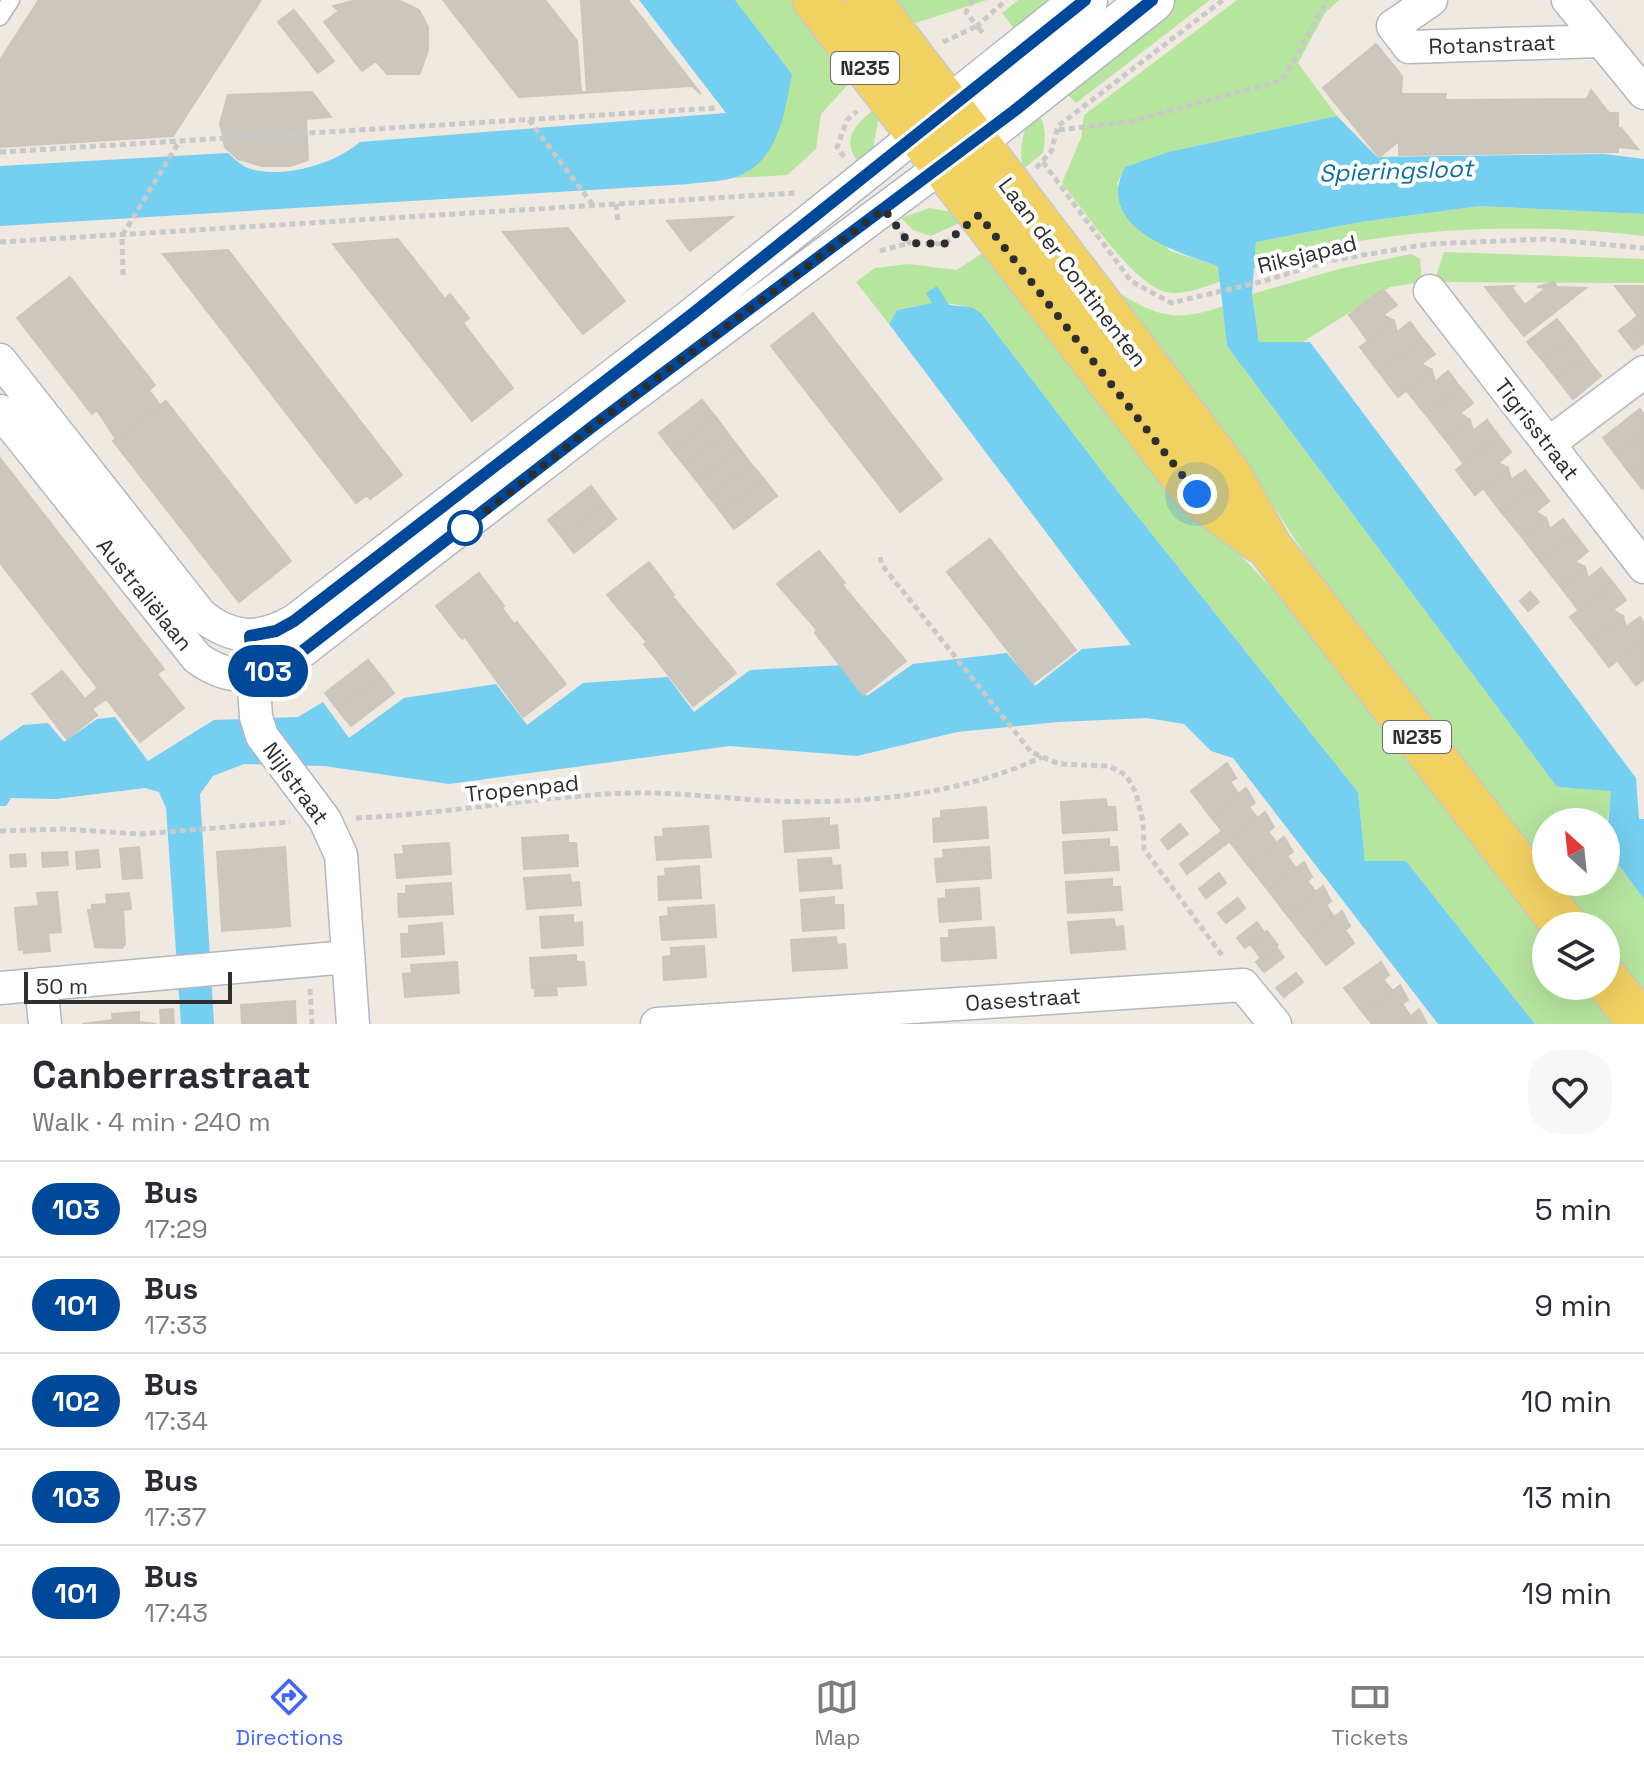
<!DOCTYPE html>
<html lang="en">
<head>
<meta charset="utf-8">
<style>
  body { margin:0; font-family:"Space Grotesk",sans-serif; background:#f7f7f7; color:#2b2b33; height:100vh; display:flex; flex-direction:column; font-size:30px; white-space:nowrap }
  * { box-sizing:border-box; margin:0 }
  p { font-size:26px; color:#7c7c81 }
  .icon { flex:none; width:44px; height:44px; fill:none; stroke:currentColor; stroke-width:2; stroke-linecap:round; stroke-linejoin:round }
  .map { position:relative; height:1024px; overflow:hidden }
  .side { display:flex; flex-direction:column; background:#fff; flex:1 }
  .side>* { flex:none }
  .badge { padding:0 16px; border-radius:26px; font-size:28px; line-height:52px }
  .needle { width:52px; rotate:333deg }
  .controls { position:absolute; left:1532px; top:808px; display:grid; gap:16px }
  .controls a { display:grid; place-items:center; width:88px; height:88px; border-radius:50%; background:#fff; box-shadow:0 8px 32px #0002; font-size:40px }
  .scale { position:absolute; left:24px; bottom:20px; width:208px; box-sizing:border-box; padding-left:8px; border:4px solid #2e2e2e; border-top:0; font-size:22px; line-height:28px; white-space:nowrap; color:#2e2e2e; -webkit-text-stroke:6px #fff; paint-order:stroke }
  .you { position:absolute; width:40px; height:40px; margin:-20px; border:6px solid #fff; border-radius:50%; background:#1a73e8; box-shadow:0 0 0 12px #1a73e833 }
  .map>.badge { position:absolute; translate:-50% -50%; box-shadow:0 0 0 4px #fff }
  .round { display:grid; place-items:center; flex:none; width:84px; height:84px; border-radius:32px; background:#f7f7f7 }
  .head { display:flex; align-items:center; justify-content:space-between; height:136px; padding:0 32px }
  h1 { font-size:38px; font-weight:700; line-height:60px }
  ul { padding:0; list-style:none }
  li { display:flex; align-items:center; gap:24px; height:96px; padding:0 32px; border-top:2px solid #e1e1e2 }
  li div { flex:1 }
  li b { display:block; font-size:30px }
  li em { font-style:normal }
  li .badge { min-width:88px; font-weight:700; text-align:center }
  .tabs { display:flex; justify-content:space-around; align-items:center; height:112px; border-top:2px solid #e1e1e2; background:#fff; font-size:22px; color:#7c7c81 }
  .tabs a { display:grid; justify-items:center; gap:4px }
  .tabs .on { color:#4264fb }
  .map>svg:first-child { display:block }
  .green { fill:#b6e59e }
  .water { fill:#75cff0 }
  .building { fill:#cbc7bf; stroke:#cbc5ba; stroke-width:2 }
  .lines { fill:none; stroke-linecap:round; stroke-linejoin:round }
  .service-casing { stroke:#b4b7c1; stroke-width:19 }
  .minor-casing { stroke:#b4b7c1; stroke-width:35 }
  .secondary-casing { stroke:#b4b7c1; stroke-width:47 }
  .primary-casing { stroke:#c9c9c9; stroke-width:47 }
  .path { stroke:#c9c9c9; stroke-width:5; stroke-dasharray:6 4; stroke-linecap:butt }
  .service { stroke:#fff; stroke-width:16 }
  .minor { stroke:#fff; stroke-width:32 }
  .secondary { stroke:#fff; stroke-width:44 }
  .primary { stroke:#f2d163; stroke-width:44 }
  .line-casing { stroke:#fff; stroke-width:18 }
  .line { stroke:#004899; stroke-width:12 }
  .walk { stroke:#2e2e2e; stroke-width:8; stroke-dasharray:0 14.4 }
  .stop-dot { fill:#fff; stroke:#004899; stroke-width:4 }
  .labels { text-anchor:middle; stroke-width:8; stroke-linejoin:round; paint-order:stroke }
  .shield { fill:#fff; stroke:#6d6d6d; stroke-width:2 }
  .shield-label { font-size:20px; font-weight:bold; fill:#2e2e2e }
  .street-label { font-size:22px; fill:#2e2e2e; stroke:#fff }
  .water-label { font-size:24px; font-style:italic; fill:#0d6fa3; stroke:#fff }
</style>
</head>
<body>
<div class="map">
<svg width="1644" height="1024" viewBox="0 0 1644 1024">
  <rect width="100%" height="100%" fill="#efe9e1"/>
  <path class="green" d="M735 0H797L856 76 821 114 816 149 787 175 735 178 759 161 792 74Z
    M878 0H987L900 28Z
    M1018 0H1051L1014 29 1002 13Z
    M1174 0H1210L1076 103 1063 90Z
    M1237 0H1339L1325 13 1298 63 1337 116 1168 152 1125 167 1117 184 1170 251 1218 266 1221 281C1204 287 1184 296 1166 292 1133 284 1084 210 1062 183L1081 138 1084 115Z
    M877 107 880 111 872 153 862 167C839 140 853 126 877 107Z
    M1035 108C1046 123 1046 135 1043 153L1023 169C1018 144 1024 130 1035 108Z
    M1480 206 1644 214V236C1543 224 1437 226 1337 245 1309 250 1281 260 1254 268L1256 242 1361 222Z
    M930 208 961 214 966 220 931 236 913 230 901 218Z
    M991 247 1184 496 1312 630 1546 927V986H1593L1622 1024H1535L1406 861H1365L1358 792 1111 483 981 313C955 298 924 304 897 310L889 324 856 282 875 268 909 264 957 270Z
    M1444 252 1644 259V283L1434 282Z
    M1411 254 1420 259 1422 282 1390 287 1301 343 1259 342 1252 294 1339 269Z
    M1095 278C1145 308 1164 328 1223 306L1227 346 1557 787 1612 790 1606 829V822H1546V876L1332 597 1269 499Z
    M1606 848 1644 899V1003L1606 954V926H1585L1551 882H1606Z"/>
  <path class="water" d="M639 0H735L792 74C784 114 779 164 733 178 719 182 703 182 689 184L0 226V166L228 153C234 158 240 165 248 168 281 180 335 164 360 142L726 113Z
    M1337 116 1377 157 1604 154 1644 159V214L1480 206 1361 222 1256 242 1252 294 1259 342H1310L1636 778 1639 819H1644V899L1606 848 1611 791 1557 787 1227 346 1218 266C1175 252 1094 227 1125 167L1168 152Z
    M937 286 949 305 971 307 981 313 1111 483 1358 792 1365 861H1406L1535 1024H1438L1233 758 1211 751 1184 724 1147 718 1058 722 957 732 857 756 730 746 449 784 324 766 244 764 213 776 200 794 214 1024H181L166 808 159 792 145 788 56 799 11 798 6 806H0V741L23 725 48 723 64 742 97 719 115 717 148 761 214 720 298 717 323 702 349 738 404 698 496 684 527 725 583 683 668 677 694 712 750 670 844 665 867 696 913 664 1007 653 1035 686 1082 649 1131 645 889 324 897 310 932 303 926 293Z"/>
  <path class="building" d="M39 0H261L173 136 0 147V60Z
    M398 0 419 10 428 27V50L421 70 419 74H387L376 61 362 71 324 22 339 11 333 6 338 5 356 0Z
    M443 0H545L577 41 581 92H587L581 0H628L701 94 692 86 519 97Z
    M294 10 334 61 318 73 278 22Z
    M1376 44 1402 76 1401 94H1446L1445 100 1587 99 1591 90 1609 113H1618V129L1621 128 1638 149 1618 147V152L1399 155V141L1379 157 1323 88Z
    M312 92 331 117 306 119 308 160 290 166H262L238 159 225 147 220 123 228 95Z
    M733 217 690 251 667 221Z
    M568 228 625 301 583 334 503 232Z
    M398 239 445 299 450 294 469 318 463 323 513 388 472 421 333 244Z
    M228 250 402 475 370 499 367 495 356 503 163 254Z
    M70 277 155 385 149 390 160 405 116 439 97 410 92 414 17 318Z
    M1554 282 1557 287 1586 288 1524 336 1485 287 1514 286 1512 288 1525 305 1546 288 1537 287Z
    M1615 286H1644V322L1638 316Z
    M1383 289 1397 305 1383 315 1394 321 1368 341 1349 315Z
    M813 313 942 479 900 512 771 346Z
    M1639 315 1644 322V343L1629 323Z
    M1557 319 1572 338 1543 361 1527 342Z
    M1394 321 1397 332 1410 322 1422 338 1379 372 1360 347Z
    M1629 323 1644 343 1634 350 1619 331Z
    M1422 338 1435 354 1421 364 1432 370 1398 397 1379 372Z
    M1572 338 1586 357 1557 379 1543 361Z
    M1586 357 1601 376 1573 399 1557 379Z
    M1432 370 1435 382 1448 371 1460 387 1426 415 1406 390Z
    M1460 387 1473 403 1460 413 1470 420 1445 439 1426 415Z
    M702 400 715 416 672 450 659 433Z
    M166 401 291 561 239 602 113 441Z
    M1640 409 1644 414V434L1616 455 1603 438Z
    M715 416 727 432 684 465 672 450Z
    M1470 420 1473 431 1487 420 1499 436 1464 464 1445 439Z
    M727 432 739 448 697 481 684 465Z
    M1644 434V461L1629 472 1616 455Z
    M1499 436 1511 452 1498 463 1508 468 1475 495 1456 470Z
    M739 448 751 464 709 497 697 481Z
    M0 458 164 669 157 674 184 708 140 742 0 563Z
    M1644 461V488L1642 489 1629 472Z
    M751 464 764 479 721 512 709 497Z
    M1508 468 1511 480 1525 470 1537 485 1502 513 1483 488Z
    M764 479 777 496 734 529 721 512Z
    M1537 485 1549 501 1536 512 1546 518 1522 537 1502 513Z
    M591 486 604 503 561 536 548 520Z
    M604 503 616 519 574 553 561 536Z
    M1546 518 1550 529 1563 519 1575 535 1541 562 1522 537Z
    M1575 535 1588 551 1575 562 1585 567 1560 586 1541 562Z
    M990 539 1076 650 1033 683 947 572Z
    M819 551 845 583 842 585 906 661 863 695 815 633 817 630 777 584Z
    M649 562 674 595 672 596 736 673 693 706 644 644 647 642 607 595Z
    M1585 567 1588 578 1601 568 1614 584 1579 611 1560 586Z
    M479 573 504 606 502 608 514 624 517 622 566 684 523 717 465 637 462 639 436 606Z
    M1614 584 1626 600 1613 610 1623 616 1590 642 1570 617Z
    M1530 592 1539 602 1528 611 1520 601Z
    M1623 616 1626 627 1640 617 1644 623V639L1609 667 1590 642Z
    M1644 639V679L1636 685 1617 660Z
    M368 660 381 676 338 710 325 693Z
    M62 671 85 699 98 688 106 699 92 709 97 715 67 739 32 694Z
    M381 676 394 693 351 726 338 710Z
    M1227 763 1236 778 1230 782 1239 794 1210 816 1191 791Z
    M1246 788 1255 803 1249 807 1258 819 1187 874 1180 864 1222 831 1210 816Z
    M1106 799 1107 807H1115L1117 830 1063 833 1061 802Z
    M986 807 988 838 934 842 933 819 941 818V811Z
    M1265 812 1274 827 1268 832 1277 843 1248 865 1229 841Z
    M829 818V826L837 825 839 848 785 852 783 821Z
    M1180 824 1188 834 1168 849 1161 840Z
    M708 826 711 857 657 860 655 837H664L663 829Z
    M568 835V843H576L578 866 524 869 522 838Z
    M1284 837 1293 852 1287 856 1296 868 1268 890 1248 865Z
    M1109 839V847H1117L1119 870 1065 873 1063 842Z
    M449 843 451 874 397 878 395 855 404 854 403 846Z
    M139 847 142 878 123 879 120 849Z
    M285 847 290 926 222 931 217 852Z
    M989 847 991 878 937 882 935 859 944 858 943 850Z
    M98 850 100 867 77 869 76 852Z
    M67 852 68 865 43 867 42 853Z
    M25 854 26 866 11 867 10 855Z
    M831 858 832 866 840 865 842 888 800 891 798 860Z
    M1304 862 1312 877 1307 881 1316 892 1287 915 1268 890Z
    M699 866 701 898 659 900 658 877 666 876 665 869Z
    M1219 873 1226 883 1206 898 1199 889Z
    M570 875 571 883 579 882 581 905 527 909 524 878Z
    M1112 879V887H1120L1122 910 1068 913 1066 882Z
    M451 883 453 914 399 917 398 894H406V886Z
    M1323 886 1331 901 1326 905 1334 917 1306 939 1287 915Z
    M979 888 981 919 940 922 938 899 946 898V890Z
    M57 892 61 932 48 933 50 951 24 953V949L19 950 15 908 39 906 37 893Z
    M129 893 131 909 123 910 125 944 122 948 95 947 88 910H92V905L107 904 106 895Z
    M834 897V905H843L844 928 803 931 801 900Z
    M1238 898 1245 908 1226 923 1218 913Z
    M714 905 716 937 662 940 660 917 669 916 668 908Z
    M1342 911 1350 926 1345 930 1354 943 1326 965 1306 939Z
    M573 915V923L582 922 583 945 542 948 540 917Z
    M1114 919 1115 927 1123 926 1125 949 1071 953 1068 922Z
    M1257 922 1264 932 1245 948 1237 938Z
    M442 923 444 954 402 957 401 934H409V926Z
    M994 927 996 958 942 961 941 938H949V930Z
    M1267 931 1278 945 1261 958 1250 944Z
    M836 937 837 945 845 944 847 968 793 971 791 940Z
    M704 946 706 977 664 980 663 957 671 956V948Z
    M1276 947 1284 957 1264 972 1256 962Z
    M576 955V962H584L586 985 532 988 530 958Z
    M457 962 459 993 405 997 403 974 412 973 411 965Z
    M1381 962 1389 975 1383 980 1393 991 1364 1014 1344 988Z
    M1296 973 1303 982 1284 997 1276 988Z
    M1400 985 1408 1000 1402 1004 1411 1016 1401 1024H1372L1364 1014Z
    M556 987 557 995 535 996V988Z
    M295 1001 296 1024H242L241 1005Z
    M173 1009 174 1024H161L160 1010Z
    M1419 1009 1427 1024H1401L1411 1016Z
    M139 1012V1022L156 1024H82L113 1020 112 1014Z"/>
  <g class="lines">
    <defs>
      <path id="service" d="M0 17 11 0"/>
      <path id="minor" d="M1431 0 1393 26 1409 47 1600 41
        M1568 0 1644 93
        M1430 291 1644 567
        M0 360 201 615C232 640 259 641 294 621L691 315 917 134
        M0 411 197 658C233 684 259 677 296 656L597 423 942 166
        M1548 444 1644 372
        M252 657 256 717 262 736 325 820 341 855 353 1024
        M41 984 45 1024
        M0 988 347 957
        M657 1024 1243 985 1275 1024"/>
      <path id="secondary" d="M921 131 1085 0
        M944 164 1152 0"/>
      <path id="primary" d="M815 0 1197 494 1259 540
        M868 0 1228 473 1270 548 1565 926
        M1606 979 1641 1024"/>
    </defs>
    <use href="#service" class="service-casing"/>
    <use href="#minor" class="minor-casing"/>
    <use href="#secondary" class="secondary-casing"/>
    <use href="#primary" class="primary-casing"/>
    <path class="path" d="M972 0 966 12 977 26 1006 0
      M943 42 977 26 985 35
      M529 120 592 204
      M1059 130 1132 121 1283 80 1327 0
      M0 152 716 108
      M844 157 837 147 847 120 857 111
      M1043 162 1131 281 1171 303 1264 281 1328 261 1429 244 1546 239 1644 248
      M1036 168 1051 152 1058 126 1223 0
      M616 204 618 222
      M901 232 909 243 944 244 954 236
      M0 242 795 193
      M880 251 909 243
      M123 275 122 236 179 142
      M880 557 882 565 1031 752 1059 764 1109 766 1126 775 1136 793 1143 822 1144 849 1224 958
      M356 818C447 814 538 796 628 793 671 792 713 797 756 800 848 806 957 797 1042 757
      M0 831 63 829 140 834 290 822
      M310 989 312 1024"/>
    <use href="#service" class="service"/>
    <use href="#minor" class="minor"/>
    <use href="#secondary" class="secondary"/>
    <use href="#primary" class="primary"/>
  </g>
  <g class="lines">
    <defs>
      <path id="line" d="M1085 0 691 315 294 621 276 631 250 636 253 677 296 656 597 423 1014 111 1152 0"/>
    </defs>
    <use href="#line" class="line-casing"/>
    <use href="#line" class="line"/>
    <path class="walk" d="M465 528 597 423 884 209 909 243 944 244 979 215 1197 494"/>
  </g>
  <circle class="stop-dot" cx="465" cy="528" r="16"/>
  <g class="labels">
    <g class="shield">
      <rect x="831" y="52" width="68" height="32" rx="6"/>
      <rect x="1383" y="721" width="68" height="32" rx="6"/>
    </g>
    <g class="shield-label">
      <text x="865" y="75">N235</text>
      <text x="1417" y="744">N235</text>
    </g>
    <g class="street-label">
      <text transform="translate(1492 44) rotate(-2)" y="8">Rotanstraat</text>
      <text transform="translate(1307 254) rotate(-14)" y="8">Riksjapad</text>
      <text transform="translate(1073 272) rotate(53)" y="8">Laan der Continenten</text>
      <text transform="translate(1537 429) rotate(52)" y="8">Tigrisstraat</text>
      <text transform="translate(145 594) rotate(51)" y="8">Australiëlaan</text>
      <text transform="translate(296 783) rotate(54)" y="8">Nijlstraat</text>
      <text transform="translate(522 788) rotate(-6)" y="8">Tropenpad</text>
      <text transform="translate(1023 999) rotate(-4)" y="8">Oasestraat</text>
    </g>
    <g class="water-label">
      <text transform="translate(1396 171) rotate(-2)" y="8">Spieringsloot</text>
    </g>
  </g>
</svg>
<div class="controls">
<a><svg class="needle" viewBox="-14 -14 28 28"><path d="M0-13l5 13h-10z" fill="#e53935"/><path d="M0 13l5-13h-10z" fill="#7c7c81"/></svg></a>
<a><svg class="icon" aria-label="layers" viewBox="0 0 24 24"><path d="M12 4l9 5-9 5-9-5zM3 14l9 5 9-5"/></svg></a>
</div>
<div class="scale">50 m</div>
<div class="you" style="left:1197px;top:494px"></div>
<b class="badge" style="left:268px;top:671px;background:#004899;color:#fff">103</b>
</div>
<section class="side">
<div class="head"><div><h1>Canberrastraat</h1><p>Walk · 4 min · 240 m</p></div><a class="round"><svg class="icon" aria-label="heart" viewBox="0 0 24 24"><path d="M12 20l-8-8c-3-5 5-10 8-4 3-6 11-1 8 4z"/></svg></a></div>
<ul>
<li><span class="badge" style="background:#004899;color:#fff">103</span><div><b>Bus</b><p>17:29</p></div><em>5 min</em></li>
<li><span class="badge" style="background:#004899;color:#fff">101</span><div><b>Bus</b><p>17:33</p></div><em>9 min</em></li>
<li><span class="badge" style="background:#004899;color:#fff">102</span><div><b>Bus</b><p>17:34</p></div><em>10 min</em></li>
<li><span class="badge" style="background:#004899;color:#fff">103</span><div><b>Bus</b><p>17:37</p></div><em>13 min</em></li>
<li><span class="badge" style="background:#004899;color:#fff">101</span><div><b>Bus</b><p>17:43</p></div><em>19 min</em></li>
</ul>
</section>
<nav class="tabs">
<a class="on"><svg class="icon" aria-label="directions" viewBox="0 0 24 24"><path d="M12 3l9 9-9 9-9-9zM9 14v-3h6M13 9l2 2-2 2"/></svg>Directions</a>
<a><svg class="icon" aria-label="map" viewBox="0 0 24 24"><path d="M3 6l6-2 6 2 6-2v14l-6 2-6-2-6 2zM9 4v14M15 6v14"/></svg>Map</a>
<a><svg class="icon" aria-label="tickets" viewBox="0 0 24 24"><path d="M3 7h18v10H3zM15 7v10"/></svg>Tickets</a>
</nav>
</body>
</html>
